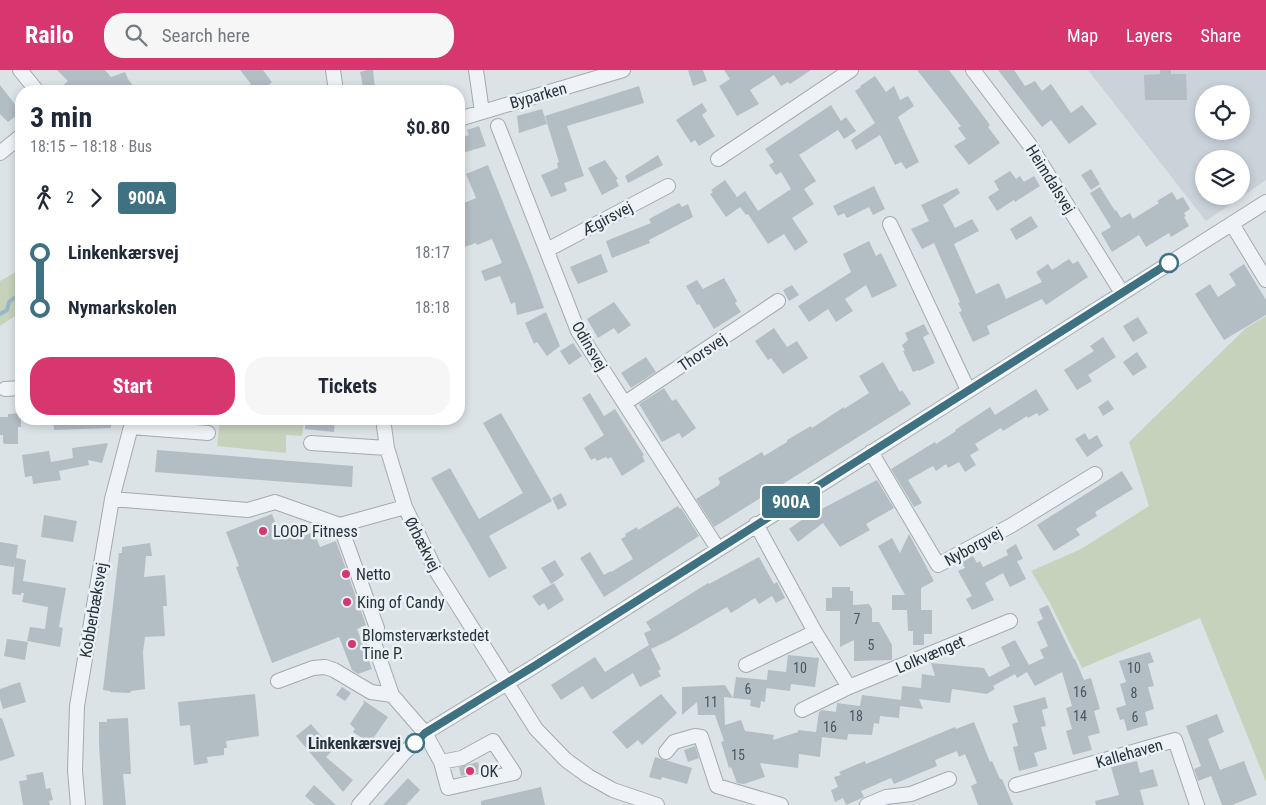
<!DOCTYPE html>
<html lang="en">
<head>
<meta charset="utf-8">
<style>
  body { margin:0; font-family:"Roboto Condensed",sans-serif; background:#f6f6f7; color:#1f2937; height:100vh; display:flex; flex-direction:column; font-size:19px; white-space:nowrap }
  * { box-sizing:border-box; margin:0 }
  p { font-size:16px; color:#747a83 }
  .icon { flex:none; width:28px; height:28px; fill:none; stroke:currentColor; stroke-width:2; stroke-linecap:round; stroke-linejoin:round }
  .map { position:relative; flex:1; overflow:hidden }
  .drawer { position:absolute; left:15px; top:15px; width:450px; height:340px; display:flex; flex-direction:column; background:#fff; border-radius:20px; box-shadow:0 2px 8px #0003 }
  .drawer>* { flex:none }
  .badge { padding:0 10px; border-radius:4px; font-size:18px; line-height:32px }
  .buttons { position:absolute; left:1195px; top:15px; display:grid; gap:10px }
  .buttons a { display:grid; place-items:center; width:55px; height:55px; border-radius:50%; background:#fff; box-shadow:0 2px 8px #0003; font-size:25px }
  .map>.badge { position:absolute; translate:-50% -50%; box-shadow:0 0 0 2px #fff }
  .legs { display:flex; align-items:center; gap:8px; height:55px; padding:0 15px; font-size:16px }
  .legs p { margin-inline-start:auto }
  .overview { display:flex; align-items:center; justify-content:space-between; height:85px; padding:0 15px }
  h1 { font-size:28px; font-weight:700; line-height:38px }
  .action { display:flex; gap:10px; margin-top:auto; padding:10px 15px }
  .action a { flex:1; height:58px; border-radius:20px; background:#d7366e; color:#fff; font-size:20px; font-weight:700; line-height:58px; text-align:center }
  .action a+a { background:#f6f6f7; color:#1f2937 }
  ul { padding:0 15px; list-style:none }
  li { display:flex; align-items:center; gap:18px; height:55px; font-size:19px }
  li i { display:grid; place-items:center; width:8px; height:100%; margin:0 6px; background:currentColor }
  li i::after { content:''; width:12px; height:12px; margin:-6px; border:4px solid; border-radius:50%; background:#fff }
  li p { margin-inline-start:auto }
  li:first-child i { background:linear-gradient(#0000 50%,currentColor 0) }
  li:last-child i { background:linear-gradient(currentColor 50%,#0000 0) }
  header { display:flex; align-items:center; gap:30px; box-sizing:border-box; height:70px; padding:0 25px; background:#d7366e; color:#fff }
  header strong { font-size:24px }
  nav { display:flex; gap:28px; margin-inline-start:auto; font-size:18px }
  .search { width:350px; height:45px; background:#f6f6f7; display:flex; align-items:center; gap:12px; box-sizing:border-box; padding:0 18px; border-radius:20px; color:#747a83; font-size:19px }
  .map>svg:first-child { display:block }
  .built { fill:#cad2da; fill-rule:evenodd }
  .green { fill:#c6d2bc }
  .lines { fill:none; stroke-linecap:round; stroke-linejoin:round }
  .stream { stroke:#94b9cb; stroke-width:4 }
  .building { fill:#b3bdc4 }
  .minor-casing { stroke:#a1abb1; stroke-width:16 }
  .minor { stroke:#eff2f6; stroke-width:14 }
  .line-1-casing { stroke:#fff; stroke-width:11 }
  .line-1 { stroke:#3e7182; stroke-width:8 }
  .stop-1-dot { fill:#fff; stroke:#3e7182; stroke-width:2.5 }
  .poi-dot { fill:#d7366e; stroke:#ebf1f5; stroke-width:2 }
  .labels { text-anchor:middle; stroke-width:5; stroke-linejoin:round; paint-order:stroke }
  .number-label { font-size:14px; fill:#485660 }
  .street-label { font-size:16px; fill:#25333f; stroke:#ebf1f5 }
  .poi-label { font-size:16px; fill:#25333f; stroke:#ebf1f5; text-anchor:start }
  .stop-label { font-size:16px; font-weight:bold; fill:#25333f; stroke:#ebf1f5; text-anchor:end }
</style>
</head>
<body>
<header>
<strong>Railo</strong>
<div class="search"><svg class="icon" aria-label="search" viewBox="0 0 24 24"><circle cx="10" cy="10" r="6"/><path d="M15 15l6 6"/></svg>Search here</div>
<nav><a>Map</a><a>Layers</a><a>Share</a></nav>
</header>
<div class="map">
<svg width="1266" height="735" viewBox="0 0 1266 735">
  <rect width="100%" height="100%" fill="#dce3e7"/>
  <path class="built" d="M1088 0H1266V110L1206 151ZM1204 24H1241V61H1204ZM1204 89H1241V126H1204Z"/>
  <path class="green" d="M21 199V242L0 256V211Z
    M1266 246V712L1200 548 1082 598 1050 533 1031 501 1081 479 1149 436 1129 372 1246 258Z
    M220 349H304L302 366 286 365V383L217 376Z"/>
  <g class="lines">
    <path class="stream" d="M0 244 7 240 9 232 21 223"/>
  </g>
  <path class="building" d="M57 0H105L111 7 125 2 128 9 137 21H57L68 11Z
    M240 0H263L272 12 261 21H242L251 14Z
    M367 0H373L375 19 364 21 360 2Z
    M688 0H703L707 11 693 16Z
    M724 0H811L790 14 788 12 781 16 774 5 750 20 759 34 737 46 719 16 730 9Z
    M917 0H949L990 55 988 57 1000 73 969 95 954 76 966 69 958 58 961 56Z
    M998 0H1014L1025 16 1035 11 1042 21 1051 14 1071 43 1082 35 1097 54 1069 74 1051 50 1042 57Z
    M1160 0H1171V4H1186L1187 30H1145L1144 5 1160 4Z
    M875 6 886 22 894 16 900 30 908 26 914 36 898 47 919 92 906 99 901 92 895 95 880 65 856 80 851 70 875 53 855 21 861 17 860 16Z
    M0 15 21 42 8 52 0 44Z
    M639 16 644 33 567 56 584 106 564 113 567 121 551 127 541 105 558 98 557 93 559 92 545 46Z
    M702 33 707 41 702 45 715 66 699 76 695 70 691 73 676 50Z
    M831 35 841 51 846 47 856 61 844 69 838 60 799 85 816 111 804 119 814 134 792 148 808 172 795 181 784 164 768 174 748 144 746 145 740 137 726 147 710 124 713 122 711 120 725 110 737 127 745 121 758 141 791 119 781 102 776 105 769 95 774 92 765 79Z
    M542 39 547 54 519 63 517 46Z
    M479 56 486 76 459 84V68L469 65 467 60Z
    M658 85 663 95 628 113 625 106Z
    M605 90 618 109 616 110 619 116 602 125 588 98Z
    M488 95 532 205 544 238 517 245 515 232 511 234 500 206 485 211 481 201 502 193 492 169 477 175 476 173 459 179V135L476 128 466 104Z
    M1091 99 1100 114 1091 120 1081 105Z
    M1010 101 1016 109 1020 106 1024 112 1034 106 1040 116 1015 132 1014 130 997 141 988 127 999 120 994 111Z
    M874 116 885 139 873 145 869 137 847 148 844 143 838 146 833 136Z
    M1100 117 1115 141 1116 140 1121 148 1130 143 1133 149 1159 133 1157 131 1172 122 1177 130 1183 127 1190 139 1184 143 1186 146 1184 147 1189 156 1171 167 1169 163 1146 177 1139 165 1112 182 1101 163 1111 157 1090 123Z
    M957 118 960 123 943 135 955 158 972 149 979 161 954 174 976 224 999 213 1006 229 1042 212 1036 202 1048 194 1052 200 1069 189 1073 194 1078 191 1088 207 1046 235 1042 229 987 256 990 264 973 272 959 242 962 241 958 233 960 232 934 173 922 179 911 159 929 151 921 135Z
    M679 133 682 137 688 134 693 147 649 170 650 173 612 188 606 171 651 153 649 149Z
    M1031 146 1038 157 1016 170 1010 159Z
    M869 171 876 186 881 183 897 216 872 228 866 215 845 229 853 241 836 252 828 239 809 252 798 236 851 202 843 184Z
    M601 184 608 202 578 214 570 197Z
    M1244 194 1266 230V245L1224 270 1195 224 1210 214 1218 227 1236 215 1229 204Z
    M724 208 737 231 735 233 741 242 714 259 699 234 697 235 686 216 697 210 703 219Z
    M792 215 799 225 789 231 783 220Z
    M614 232 631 255 618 264 614 258 598 268 587 249Z
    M546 242 560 276 547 286 537 272 534 274 525 253Z
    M1138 247 1148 263 1133 272 1123 256Z
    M924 254 929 264 923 267 935 293 919 301 918 300 913 302 903 281H905L902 275 908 270 905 263Z
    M774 258 787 277 797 271 808 288 783 304 771 288 768 290 755 271Z
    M1103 267 1116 287 1088 305 1092 311 1077 320 1064 300 1094 281 1090 276Z
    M573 273 582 286 569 295 560 281Z
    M1137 282 1147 297 1133 306 1123 292Z
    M646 287 656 302 631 318 621 303Z
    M883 292 900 322 902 320 911 334 714 457 696 429 719 415 720 412 718 408 762 382 764 386 787 372V370L811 356 812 358 844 337V339L869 323 859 306Z
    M664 318 672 331 676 329 696 358 682 368 679 363 662 372 639 334Z
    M1036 319 1049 340 1039 346 1037 343 1028 348 1027 346 1003 361 1001 358 975 374 979 380 970 385 976 395 965 402 959 392 948 398 946 394 936 401 933 396 908 410 922 433 914 437 891 399 935 372 936 374 956 361 955 360 990 337 995 345Z
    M590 323 604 346 615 339 644 385 642 386 645 391 622 406 611 387 608 389 606 387 597 391 595 388 591 390 584 378 604 365 582 328Z
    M1108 330 1114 339 1103 346 1098 337Z
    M21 343V357H18V374H5L3 373V365H0V347H8V344Z
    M501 343 552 431 489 466 507 498 489 508 431 408 450 398 479 449 523 423 483 353Z
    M53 349H111V358L54 360Z
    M306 349 335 350 334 362 305 359Z
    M1085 363 1089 370 1097 365 1103 376 1087 387 1075 369Z
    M108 373 102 393 88 390 89 395 59 401 61 410 33 414 32 406 25 407 22 385 49 381 51 392 73 388 72 378Z
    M157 380 353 396 352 417 155 402Z
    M1122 401 1133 419 1095 442 1097 446 1076 459 1080 465 1054 481 1037 455Z
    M877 410 894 438 866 454 870 460 840 477 823 453 798 472 789 459 813 442 814 443Z
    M561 423 567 435 558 440 552 428Z
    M678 436 680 439 681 438 699 466 604 527 580 488 590 482 604 505 611 501V502L633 489 621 469 626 466 625 464 637 457 638 460Z
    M272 444 278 460 293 455 298 468 314 462 320 477 336 471 366 555 357 559 372 599 358 604 352 600 339 567 272 593 236 497 239 496 226 462Z
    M44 445 77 451 73 472 41 467Z
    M909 464 934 511 921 518V540H932V564H924V575H913V561H908L907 540H892V525H905L878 476 892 468 900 483Z
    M0 472 18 475 16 488 26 490 23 511 66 518 59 557 63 558 60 577 27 571 30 557 45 559 48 537 22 532 24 523H21V525L12 524 15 491 14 497 0 495Z
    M150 473 152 486H146L144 507 165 505 167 536H163L165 566 145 567 143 582 145 619 131 621 130 623 110 622V621L103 620 119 483H122V477Z
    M1016 474 1023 489 1017 491 1026 509 1010 517 1003 503 985 513 994 530 972 540 966 529 972 526 958 501 965 498 962 492 973 486 977 493 980 491 983 497 1008 485 1006 480Z
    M759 487 774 514 777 512 785 528 776 533 772 526 759 534 755 528 731 543 727 537 670 570 651 579 661 599 658 601 661 606 640 617 633 603 593 629H591L583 616 561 630 551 615 595 587 605 602 649 575 644 563 651 560 646 552 708 513 709 514Z
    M555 490 564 505 551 514 541 498Z
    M554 513 564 530 548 540 544 533 539 536 532 526Z
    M832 517H850V521H853V535L869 534 872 539V552H879L892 575V590L854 591V570L840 577V541H826V528H832Z
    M1048 535 1074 589H1075L1084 610 1091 608 1100 639 1094 641 1100 663 1088 666 1092 680 1073 685 1066 661 1072 659 1066 638 1072 636 1062 602 1035 616 1027 602 1017 608 1015 604 993 616 995 619 987 624 952 619 950 633 919 629 923 639 900 636 899 648 880 646 879 654 874 653 872 665 848 664 847 670 822 667 820 687 799 684 798 698 760 693 765 707 744 714 737 713 731 697 729 698 721 672 724 671 715 645H698L697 632 682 645V617L725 615 733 628 724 627 725 655 741 650 745 661 774 665 773 670 798 662V660L816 662 819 642 822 640 836 642 837 633 860 636 862 625 901 630 902 616 921 618 922 604 935 606 931 593 984 598 989 607 1010 596 1001 577 1015 570 1029 595 1044 588 1040 580 1048 576 1037 552 1043 549 1039 539Z
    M7 569 28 572 25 590 4 586Z
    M1150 582 1154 592 1148 594 1154 616 1148 617 1154 639 1145 642 1148 655 1127 661 1124 649 1120 650 1116 638 1126 635 1120 614 1126 612 1119 591Z
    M788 585 819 588 815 617 791 614 790 621 766 618 768 600 786 602Z
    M736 607 767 610 765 632 761 631 760 638 750 636 751 630 733 628Z
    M20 612 26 632 3 639 0 629V619Z
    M342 617 351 623 345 631 336 625Z
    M255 624 259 666 226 671 227 678H224V685L207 687 208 693 194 695 190 655 180 656 178 632Z
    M661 624 677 643 642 675 638 670 627 679 612 662Z
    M1045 627 1048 638 1042 640 1046 656 1041 657 1047 679 1034 683 1038 696 1019 701 1013 677 1018 676 1012 654 1018 652 1013 636Z
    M363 630 388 647 370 673 353 662 355 659 350 654 364 633Z
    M1217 644 1224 662 1208 669 1220 700 1244 691 1257 725 1232 735H1222L1211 706 1198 711 1194 699 1201 696 1186 656Z
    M0 648H2L15 686 0 691Z
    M128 648 131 704H123L126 735H103L99 675V652H107V649Z
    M974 652 990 692 992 691 1000 709H1002L1013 735H978L971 716 977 713 965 684 959 687 957 681 935 690 937 696 894 714 891 708 861 721 864 727 862 728 846 735 843 728 835 732 831 720 838 717 834 707 841 705 839 702 865 691 866 694 955 657 956 659Z
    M311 654 333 680 326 687 353 710 343 722 296 666Z
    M695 676 699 688 688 692 684 680Z
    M655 687 692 698 687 714 662 707 661 710 649 707Z
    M1137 691 1140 703 1153 699 1158 716 1140 720 1144 735H1096L1095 731 1119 725 1111 697Z
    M478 692 480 702 461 706 459 697Z
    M43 702 46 719 50 718 53 730 49 731 50 735H23L19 711 27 710 26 705Z
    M408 708 420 720 406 735H383Z
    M314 715 336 735H315L305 726Z
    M541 717 545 735H481V731Z"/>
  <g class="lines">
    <defs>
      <path id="minor" d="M20 0 37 21
        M333 0 336 21
        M476 0 482 42
        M973 0 1029 74 1122 223
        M459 49 623 0
        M498 56 578 261 718 479
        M0 83 21 66
        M718 89 851 0
        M890 154 968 320
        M1232 154 1266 210
        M547 180 668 116
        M5 319 21 318
        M625 333 778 231
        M383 349 387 378 405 437 435 499 536 659 566 690 588 706 613 720 657 735
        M131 357 208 363
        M311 373 387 378
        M871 382 938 495 1012 455 1095 404
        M112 429 248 440 275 432 340 455 405 437
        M756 454 815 562 849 617 1010 551
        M340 455 377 558 374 573 392 625 425 663 441 692 462 688 493 671 514 703 448 718 441 692
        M746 595 815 562
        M278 611 313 598 325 597 334 600 371 622 392 625
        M802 640 849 617
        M666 682 674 672 695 666 701 667 717 716 781 735
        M1016 715 1175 670 1197 735
        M78 735 75 701 77 636 112 429 133 349
        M359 735 404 683 425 663 530 599 1266 132
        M867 735 886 727 911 724 949 709"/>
    </defs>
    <use href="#minor" class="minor-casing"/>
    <use href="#minor" class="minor"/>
  </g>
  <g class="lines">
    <defs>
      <path id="line-1" d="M415 673 425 663 536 595 1169 193"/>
    </defs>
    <use href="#line-1" class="line-1-casing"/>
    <use href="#line-1" class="line-1"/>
  </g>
  <g class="stop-1-dot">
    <circle cx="1169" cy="193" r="9"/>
    <circle cx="415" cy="673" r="9"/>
  </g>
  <g class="poi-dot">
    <circle cx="263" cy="461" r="5"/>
    <circle cx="346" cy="504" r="5"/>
    <circle cx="347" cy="532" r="5"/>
    <circle cx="352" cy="574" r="5"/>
    <circle cx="470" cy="701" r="5"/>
  </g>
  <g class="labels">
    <g class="number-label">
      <text x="857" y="554">7</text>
      <text x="871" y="580">5</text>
      <text x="800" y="603">10</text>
      <text x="1134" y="603">10</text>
      <text x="748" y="624">6</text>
      <text x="1080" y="627">16</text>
      <text x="1134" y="628">8</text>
      <text x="711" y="637">11</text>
      <text x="856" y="651">18</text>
      <text x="1080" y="651">14</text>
      <text x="1135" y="652">6</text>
      <text x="830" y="662">16</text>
      <text x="738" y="690">15</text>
    </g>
    <g class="street-label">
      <text transform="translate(538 25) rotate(-16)" y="6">Byparken</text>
      <text transform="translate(1051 109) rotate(58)" y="6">Heimdalsvej</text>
      <text transform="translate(607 148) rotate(-28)" y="6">Ægirsvej</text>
      <text transform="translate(590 276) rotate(60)" y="6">Odinsvej</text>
      <text transform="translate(702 282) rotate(-34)" y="6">Thorsvej</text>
      <text transform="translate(423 474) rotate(63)" y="6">Ørbækvej</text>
      <text transform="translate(973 476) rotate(-29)" y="6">Nyborgvej</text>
      <text transform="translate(93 540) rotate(-80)" y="6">Kobberbæksvej</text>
      <text transform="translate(930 584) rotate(-23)" y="6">Lolkvænget</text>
      <text transform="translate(1129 683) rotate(-16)" y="6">Kallehaven</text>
    </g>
    <g class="poi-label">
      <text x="273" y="467">LOOP Fitness</text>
      <text x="356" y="510">Netto</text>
      <text x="357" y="538">King of Candy</text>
      <text x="362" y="571">Blomsterværkstedet<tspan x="362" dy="18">Tine P.</tspan></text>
      <text x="480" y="707">OK</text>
    </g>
    <g class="stop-label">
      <text x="401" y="679">Linkenkærsvej</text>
    </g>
  </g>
</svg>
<div class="buttons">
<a><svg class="icon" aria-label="locate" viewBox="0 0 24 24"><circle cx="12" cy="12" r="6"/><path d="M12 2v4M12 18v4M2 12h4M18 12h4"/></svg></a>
<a><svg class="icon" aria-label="layers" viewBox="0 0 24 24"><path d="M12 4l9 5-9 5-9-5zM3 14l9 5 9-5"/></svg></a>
</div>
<b class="badge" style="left:791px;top:432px;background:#3e7182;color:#fff">900A</b>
<section class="drawer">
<div class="overview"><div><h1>3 min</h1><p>18:15 – 18:18 · Bus</p></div><b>$0.80</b></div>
<div class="legs"><svg class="icon" aria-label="walk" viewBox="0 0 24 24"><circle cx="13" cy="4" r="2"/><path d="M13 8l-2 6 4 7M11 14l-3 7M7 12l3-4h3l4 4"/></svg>2<svg class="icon" aria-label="forward" viewBox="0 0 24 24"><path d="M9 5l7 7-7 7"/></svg><b class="badge" style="background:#3e7182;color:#fff">900A</b></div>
<ul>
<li><i style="color:#3e7182"></i><b>Linkenkærsvej</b><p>18:17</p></li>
<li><i style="color:#3e7182"></i><b>Nymarkskolen</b><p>18:18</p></li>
</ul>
<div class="action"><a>Start</a><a>Tickets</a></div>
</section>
</div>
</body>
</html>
